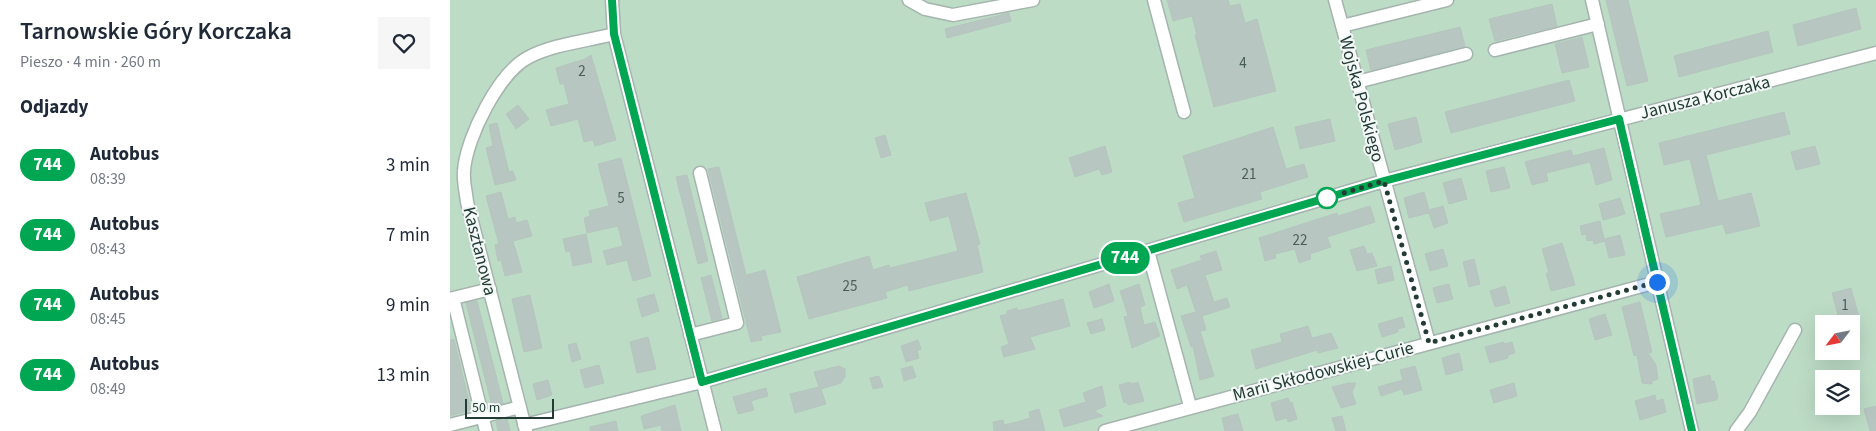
<!DOCTYPE html>
<html lang="pl">
<head>
<meta charset="utf-8">
<style>
  body { margin:0; font-family:"Source Sans 3",sans-serif; background:#f6f6f7; color:#1f2937; height:100vh; display:flex; flex-direction:column; font-size:19px; white-space:nowrap }
  * { box-sizing:border-box; margin:0 }
  p { font-size:16px; color:#747a83 }
  .icon { flex:none; width:28px; height:28px; fill:none; stroke:currentColor; stroke-width:2; stroke-linecap:round; stroke-linejoin:round }
  .map { position:relative; flex:1; overflow:hidden }
  .sheet { display:flex; flex-direction:column; background:#fff; width:450px }
  .sheet>* { flex:none }
  .badge { padding:0 10px; border-radius:16px; font-size:18px; line-height:32px }
  .needle { width:32px; rotate:238deg }
  .controls { position:absolute; left:1365px; top:315px; display:grid; gap:10px }
  .controls a { display:grid; place-items:center; width:45px; height:45px; border-radius:0px; background:#fff; box-shadow:0 5px 20px #0002; font-size:25px }
  .scale { position:absolute; left:15px; bottom:12px; width:89px; box-sizing:border-box; padding-left:5px; border:2px solid #233c36; border-top:0; font-size:14px; line-height:18px; white-space:nowrap; color:#233c36; -webkit-text-stroke:4px #f3f8f6; paint-order:stroke }
  .you { position:absolute; width:25px; height:25px; margin:-12px; border:4px solid #fff; border-radius:50%; background:#1a73e8; box-shadow:0 0 0 8px #1a73e833 }
  .map>.badge { position:absolute; translate:-50% -50%; box-shadow:0 0 0 2px #fff }
  h2 { padding:0 20px; font-size:19px; line-height:45px }
  .round { display:grid; place-items:center; flex:none; width:52px; height:52px; border-radius:0px; background:#f6f6f7 }
  .head { display:flex; align-items:center; justify-content:space-between; height:85px; padding:0 20px }
  h1 { font-size:24px; font-weight:600; line-height:38px }
  ul { padding:0; list-style:none }
  li { display:flex; align-items:center; gap:15px; height:70px; padding:0 20px }
  li div { flex:1 }
  li b { display:block; font-size:19px }
  li em { font-style:normal }
  li .badge { min-width:55px; font-weight:700; text-align:center }
  main { display:flex; flex:1; min-height:0 }
  .map>svg:first-child { display:block }
  .green { fill:#bddcc6; fill-rule:evenodd }
  .building { fill:#b8c6c1; stroke:#b5c5bf }
  .lines { fill:none; stroke-linecap:round; stroke-linejoin:round }
  .minor-casing { stroke:#a5b4af; stroke-width:15 }
  .minor { stroke:#fff; stroke-width:12 }
  .line-casing { stroke:#fff; stroke-width:11 }
  .line { stroke:#00a651; stroke-width:8 }
  .walk { stroke:#233c36; stroke-width:5; stroke-dasharray:0 9 }
  .stop-dot { fill:#fff; stroke:#00a651; stroke-width:2.5 }
  .labels { text-anchor:middle; stroke-width:4; stroke-linejoin:round; paint-order:stroke }
  .number-label { font-size:15px; fill:#485e59 }
  .street-label { font-size:18px; fill:#233c36; stroke:#f3f8f6 }
</style>
</head>
<body>
<main>
<section class="sheet">
<div class="head"><div><h1>Tarnowskie Góry Korczaka</h1><p>Pieszo · 4 min · 260 m</p></div><a class="round"><svg class="icon" aria-label="heart" viewBox="0 0 24 24"><path d="M12 20l-8-8c-3-5 5-10 8-4 3-6 11-1 8 4z"/></svg></a></div>
<h2>Odjazdy</h2>
<ul>
<li><span class="badge" style="background:#00a651;color:#fff">744</span><div><b>Autobus</b><p>08:39</p></div><em>3 min</em></li>
<li><span class="badge" style="background:#00a651;color:#fff">744</span><div><b>Autobus</b><p>08:43</p></div><em>7 min</em></li>
<li><span class="badge" style="background:#00a651;color:#fff">744</span><div><b>Autobus</b><p>08:45</p></div><em>9 min</em></li>
<li><span class="badge" style="background:#00a651;color:#fff">744</span><div><b>Autobus</b><p>08:49</p></div><em>13 min</em></li>
</ul>
</section>
<div class="map">
<svg width="1426" height="431" viewBox="0 0 1426 431">
  <rect width="100%" height="100%" fill="#e2ece8"/>
  <path class="green" d="M0 0H1426V431H0ZM1374 324H1401V351H1374ZM1374 379H1401V406H1374Z"/>
  <path class="building" d="M717 0H778L780 6 790 4 795 23 807 19 826 91 764 107 745 35H747L742 16 723 21Z
    M1156 0H1178L1198 81 1177 86Z
    M1102 4 1107 26 1045 41 1039 19Z
    M1406 8 1411 29 1348 46 1343 25Z
    M559 13 561 21 497 38 495 29Z
    M1010 27 1015 46 921 70 916 50Z
    M1318 31 1323 52 1229 77 1224 56Z
    M1132 37 1139 67 1112 73 1105 44Z
    M141 55 166 140 145 146 143 140 134 142 128 119 101 126 96 110 119 104 114 84H110L106 68 135 59Z
    M1119 80 1125 101 1001 133 995 112Z
    M68 105 79 119 66 129 56 114Z
    M1334 112 1340 134 1256 155 1268 201 1301 193 1310 226 1276 234 1273 224 1216 237 1210 214 1251 205 1240 159 1214 165 1209 143Z
    M966 117 972 142 945 150 938 124Z
    M880 119 885 141 850 149 845 127Z
    M47 123 59 172 63 171 66 180 45 185 36 148 43 146 39 125Z
    M823 127 836 169 854 164 858 177 810 192 812 199 734 222 728 203 745 198 733 156Z
    M435 135 441 155 431 158 425 138Z
    M655 146 662 172 652 175 649 169 625 177 619 158Z
    M1365 146 1370 164 1346 170 1341 152Z
    M1154 148 1162 180 1146 185 1140 162 1096 173 1098 181 1082 185 1075 162 1121 150 1123 156Z
    M171 158 201 276 183 281 177 260 157 265 156 260 153 251 173 246 168 226 137 233 134 218 140 216 139 211 159 206 148 164Z
    M269 167 296 275 315 270 331 332 311 336 312 340 301 342 258 169Z
    M1054 167 1060 188 1041 192 1036 171Z
    M237 175 258 261 248 264 226 177Z
    M1011 178 1017 199 999 204 993 183Z
    M51 192 58 219 65 217 66 223 77 220 82 236 63 241 72 272 55 276 51 260 48 261 45 245 49 244 36 196Z
    M974 192 979 210 993 206 998 223 984 228 979 213 959 218 954 198Z
    M516 193 530 244 527 245 533 272 459 291 458 285 435 292 437 298 359 319 347 277 419 256 423 270 439 265 440 268 508 251 499 216 480 221 475 203Z
    M1170 198 1175 214 1153 220 1149 204Z
    M920 206 925 222 877 237 881 247 860 254 861 259 849 263 845 249 825 254 826 258 815 261 809 238 887 213 888 216Z
    M1150 221 1154 239 1170 235 1175 255 1159 258 1155 241 1144 244 1143 240 1137 241 1136 234 1132 235 1130 226Z
    M136 234 142 262 123 266 120 251 116 252 113 239Z
    M1112 243 1125 285 1101 291 1096 273H1099L1092 249Z
    M914 246 917 254 922 253 927 266 907 271 900 250Z
    M993 249 998 266 980 271 975 254Z
    M766 251 772 270 755 275 764 302 777 298 780 307 752 316 756 330 750 331 764 376 750 380 743 346 741 347 731 316 746 312 737 285 727 289 721 270 752 260 750 256Z
    M1024 259 1030 284 1019 287 1013 262Z
    M941 266 944 280 928 284 925 270Z
    M261 275 272 318 262 321 251 278Z
    M659 284 664 301 644 308 639 292Z
    M689 284 695 305 690 307 694 325 705 322 710 336 682 348 674 317 678 316 670 291Z
    M999 284 1003 299 987 303 983 288Z
    M1055 286 1060 303 1045 307 1040 291Z
    M1401 288 1409 317 1390 322 1382 293Z
    M204 294 209 311 192 317 187 299Z
    M80 295 92 348 74 352 62 299Z
    M613 299 620 326 580 337 585 349 554 357 551 347 559 344 550 316 557 314V311L567 308V311L576 309Z
    M27 301 53 403 42 406 16 303Z
    M1190 302 1202 352 1198 353 1206 365 1208 379 1202 381V384L1192 383 1187 355 1184 356 1172 307Z
    M1155 314 1162 335 1145 340 1139 319Z
    M952 317 955 327 948 329V332L932 337 928 324Z
    M652 319 655 330 641 334 637 323Z
    M858 326 862 338 881 333 888 348 868 353 867 350 806 369 801 350 832 342 830 334Z
    M198 337 206 369 187 373 180 342Z
    M4 339 21 410 0 416V340Z
    M468 340 471 349 467 351 469 358 456 362 451 346Z
    M1054 342V344L1062 342 1065 353 1058 355V358L1040 363 1035 347Z
    M126 343 131 359 122 362 118 345Z
    M1009 353 1013 370 996 375 992 358Z
    M149 365 154 383 135 388 130 370Z
    M389 366 395 369V377L391 383 371 389 376 404 345 413 340 394 369 387 364 372Z
    M462 366 466 377 454 381 451 369Z
    M965 366 972 390 954 395 952 389 931 396 928 387 953 380 950 370Z
    M1260 375 1261 381H1264L1268 397 1266 400 1247 404 1243 379Z
    M429 376 433 387 423 389 420 378Z
    M98 380 102 395 87 400 83 384Z
    M680 382 681 384 688 382 694 401 678 405 677 402 674 403 669 385Z
    M899 383H906L902 392 906 404 891 408 882 387Z
    M1064 383 1067 396 1044 403 1040 390Z
    M652 386 656 406 644 411 653 416 614 427 609 410 636 402 633 393Z
    M316 388 318 396 301 401 304 410 288 414 283 397Z
    M1205 395 1206 401 1213 399 1216 412 1190 420 1185 401Z
    M838 398 840 403 842 402 847 419 838 422 837 418 826 421 821 403Z
    M225 405 231 431H212L211 425 194 429 191 416Z
    M1426 406V431H1420L1414 409Z
    M589 409 595 431H544L543 422 553 420 554 425 567 422 580 418 579 412Z
    M788 414 793 431H775L772 418Z
    M892 416 896 431H886L882 418Z
    M57 419 60 431H48L46 422Z
    M166 421 168 431H140V427Z"/>
  <g class="lines">
    <defs>
      <path id="minor" d="M162 0 164 34 265 431
        M459 0 475 9 503 15 583 0
        M704 0 734 112
        M885 0 979 343
        M1142 0 1242 431
        M892 26 997 0
        M1045 50 1148 24
        M907 82 1016 54
        M698 251 740 406
        M3 298 36 431
        M0 299 40 289
        M240 335 287 323 250 173
        M0 425 70 407
        M74 425 252 382 934 181 1426 53
        M76 431 17 202C16 192 13 181 14 171 16 138 49 72 79 57 104 44 137 41 164 34
        M655 431 1207 282
        M1286 431 1300 412 1345 330"/>
    </defs>
    <use href="#minor" class="minor-casing"/>
    <use href="#minor" class="minor"/>
  </g>
  <g class="lines">
    <defs>
      <path id="line" d="M162 0 164 34 252 382 934 181 1169 119 1242 431"/>
    </defs>
    <use href="#line" class="line-casing"/>
    <use href="#line" class="line"/>
    <path class="walk" d="M877 198 934 181 979 343 1207 282"/>
  </g>
  <circle class="stop-dot" cx="877" cy="198" r="10"/>
  <g class="labels">
    <g class="number-label">
      <text x="793" y="68">4</text>
      <text x="132" y="76">2</text>
      <text x="799" y="179">21</text>
      <text x="171" y="203">5</text>
      <text x="850" y="245">22</text>
      <text x="400" y="291">25</text>
      <text x="1395" y="310">1</text>
    </g>
    <g class="street-label">
      <text transform="translate(1255 97) rotate(-14)" y="6">Janusza Korczaka</text>
      <text transform="translate(912 99) rotate(75)" y="6">Wojska Polskiego</text>
      <text transform="translate(30 251) rotate(76)" y="6">Kasztanowa</text>
      <text transform="translate(873 371) rotate(-15)" y="6">Marii Skłodowskiej-Curie</text>
    </g>
  </g>
</svg>
<div class="controls">
<a><svg class="needle" viewBox="-14 -14 28 28"><path d="M0-13l5 13h-10z" fill="#e53935"/><path d="M0 13l5-13h-10z" fill="#747a83"/></svg></a>
<a><svg class="icon" aria-label="layers" viewBox="0 0 24 24"><path d="M12 4l9 5-9 5-9-5zM3 14l9 5 9-5"/></svg></a>
</div>
<div class="scale">50 m</div>
<div class="you" style="left:1207px;top:282px"></div>
<b class="badge" style="left:675px;top:258px;background:#00a651;color:#fff">744</b>
</div>
</main>
</body>
</html>
